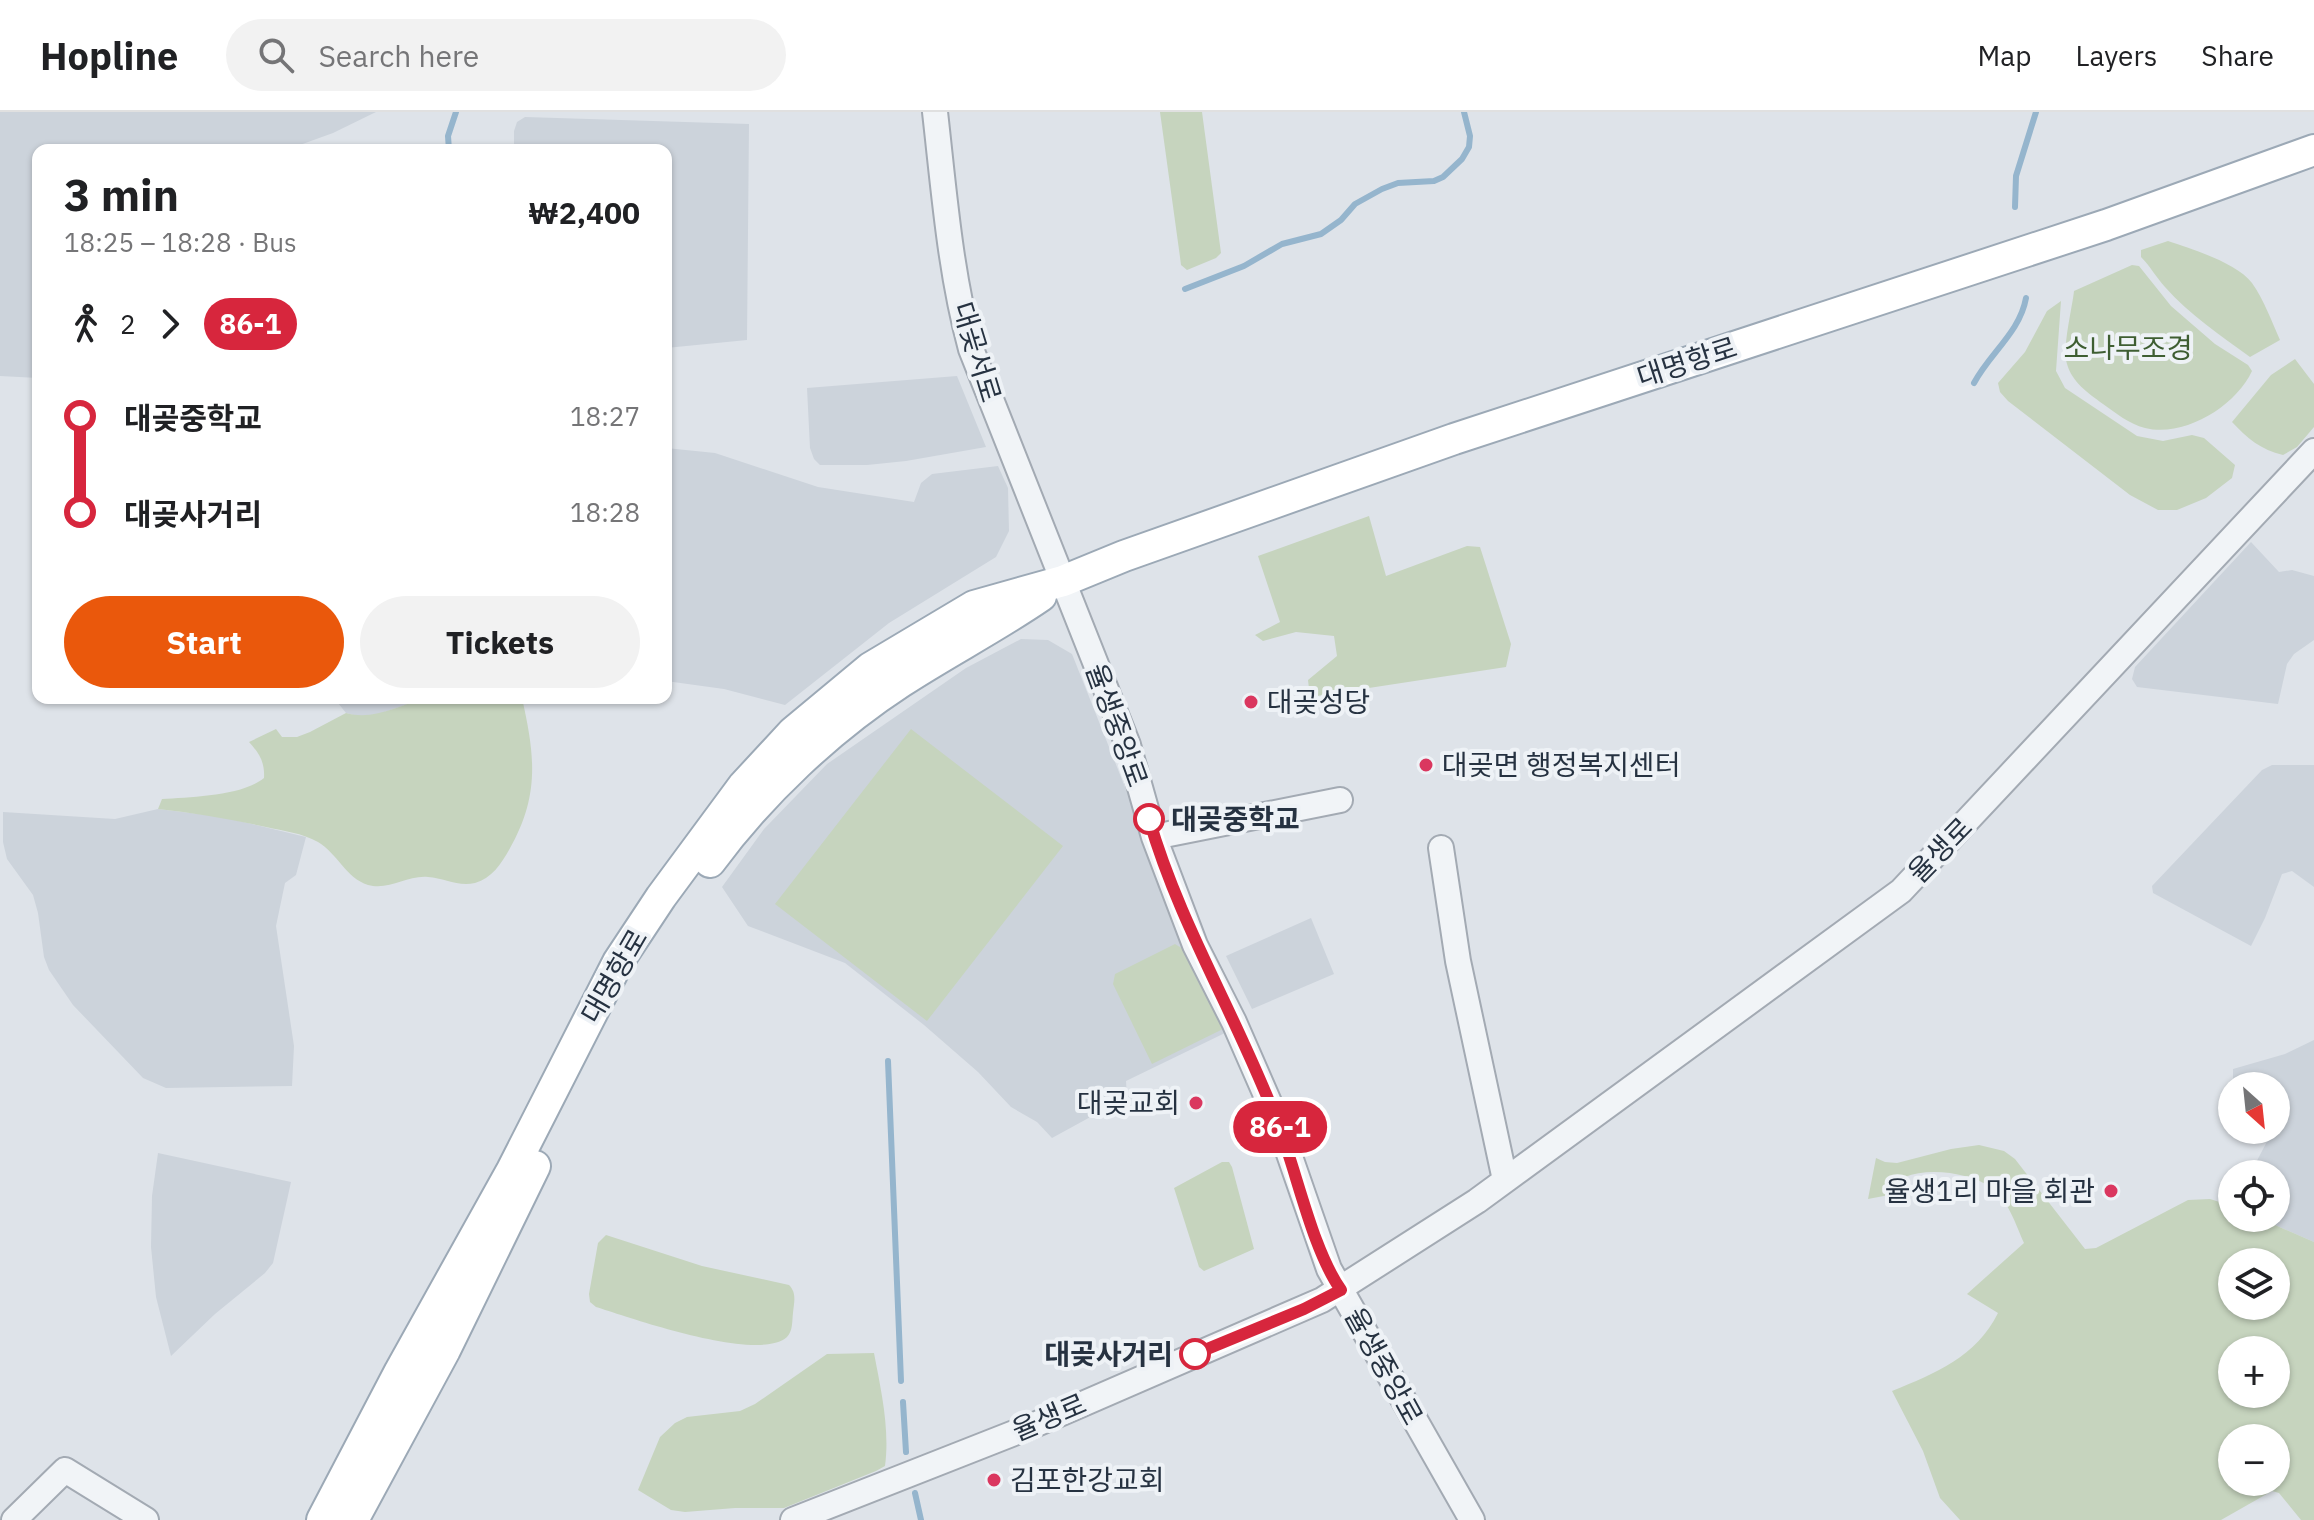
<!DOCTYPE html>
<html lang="en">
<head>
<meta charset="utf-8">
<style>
  body { margin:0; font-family:"IBM Plex Sans","Noto Sans KR",sans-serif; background:#f2f2f2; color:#202124; height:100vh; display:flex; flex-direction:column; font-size:30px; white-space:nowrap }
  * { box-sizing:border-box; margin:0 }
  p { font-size:26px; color:#757577 }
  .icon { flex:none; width:44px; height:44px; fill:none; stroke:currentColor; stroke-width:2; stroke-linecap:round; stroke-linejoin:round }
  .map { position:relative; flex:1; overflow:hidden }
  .sheet { position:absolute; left:32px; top:32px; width:640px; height:560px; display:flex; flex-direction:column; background:#fff; border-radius:16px; box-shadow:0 2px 6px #0004 }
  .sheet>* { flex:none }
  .badge { padding:0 16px; border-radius:26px; font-size:28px; line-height:52px }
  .needle { width:52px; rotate:153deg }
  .tools { position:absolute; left:2218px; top:960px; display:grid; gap:16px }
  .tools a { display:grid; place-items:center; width:72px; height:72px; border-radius:50%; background:#fff; box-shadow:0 2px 6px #0004; font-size:40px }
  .map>.badge { position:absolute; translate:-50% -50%; box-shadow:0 0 0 4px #fff }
  .legs { display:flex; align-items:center; gap:12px; height:88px; padding:0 32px; font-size:26px }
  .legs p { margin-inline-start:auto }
  .summary { display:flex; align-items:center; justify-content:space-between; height:136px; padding:0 32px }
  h1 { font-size:44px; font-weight:700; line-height:60px }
  .action { display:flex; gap:16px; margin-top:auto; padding:16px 32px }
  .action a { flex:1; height:92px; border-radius:48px; background:#ea580c; color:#fff; font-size:32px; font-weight:700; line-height:92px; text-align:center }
  .action a+a { background:#f2f2f2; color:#202124 }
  ul { padding:0 32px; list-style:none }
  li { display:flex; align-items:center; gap:28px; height:96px; font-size:30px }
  li i { display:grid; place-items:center; width:12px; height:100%; margin:0 10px; background:currentColor }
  li i::after { content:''; width:20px; height:20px; margin:-10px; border:6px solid; border-radius:50%; background:#fff }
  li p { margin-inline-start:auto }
  li:first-child i { background:linear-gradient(#0000 50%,currentColor 0) }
  li:last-child i { background:linear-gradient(currentColor 50%,#0000 0) }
  header { display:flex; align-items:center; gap:48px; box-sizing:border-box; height:112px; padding:0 40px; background:#fff; border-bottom:2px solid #e0e0e0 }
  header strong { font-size:38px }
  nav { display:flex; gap:44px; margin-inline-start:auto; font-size:28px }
  .search { width:560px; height:72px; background:#f2f2f2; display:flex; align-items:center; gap:20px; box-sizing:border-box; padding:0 28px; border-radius:44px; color:#757577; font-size:30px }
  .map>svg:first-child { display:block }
  .built { fill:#ccd3db }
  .green { fill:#c6d4be; fill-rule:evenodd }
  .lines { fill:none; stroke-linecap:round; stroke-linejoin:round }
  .stream { stroke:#95b5cd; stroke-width:6 }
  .minor-casing { stroke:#a3aab3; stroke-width:28 }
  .major-casing { stroke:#9ca9b6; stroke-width:34 }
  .minor { stroke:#f1f4f7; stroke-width:24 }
  .major { stroke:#fff; stroke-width:30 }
  .line-1-casing { stroke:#fff; stroke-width:18 }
  .line-1 { stroke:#d7263d; stroke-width:12 }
  .poi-dot { fill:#da375f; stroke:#eef2f6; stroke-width:3 }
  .stop-1-dot { fill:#fff; stroke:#d7263d; stroke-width:4 }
  .labels { text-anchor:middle; stroke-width:8; stroke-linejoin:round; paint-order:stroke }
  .park-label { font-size:28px; fill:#3e5e32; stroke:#eef2f6 }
  .street-label { font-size:28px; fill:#263241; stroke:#eef2f6 }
  .poi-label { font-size:28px; fill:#263241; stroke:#eef2f6; text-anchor:start }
  .stop-label { font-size:28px; font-weight:bold; fill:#263241; stroke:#eef2f6; text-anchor:start }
</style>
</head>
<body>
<header>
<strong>Hopline</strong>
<div class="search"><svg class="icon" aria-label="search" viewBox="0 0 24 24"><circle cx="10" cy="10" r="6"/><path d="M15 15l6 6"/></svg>Search here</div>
<nav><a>Map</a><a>Layers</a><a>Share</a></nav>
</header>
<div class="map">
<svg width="2314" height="1408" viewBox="0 0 2314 1408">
  <rect width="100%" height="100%" fill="#dee3e9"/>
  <path class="built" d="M0 0H376L333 21 286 38H38V266L0 264Z
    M525 5 749 12 747 228 666 236V38H514V19L517 10Z
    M957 264 986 335 906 349 867 353H820L814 347 810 336 807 276Z
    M666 336 715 341 818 375 914 390 921 371 932 362 998 354 1008 376 1009 419 996 445 889 511 785 593 724 577 666 569Z
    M2251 430 2279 460 2292 458 2314 464V528L2294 542 2287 552 2278 592 2137 575 2132 567 2135 555Z
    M1021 527 1048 528 1072 542 1154 748 1227 920 1126 969 1127 985 1052 1026 1037 1010 1011 995 978 960 924 913 845 851 748 814 722 775 764 717 827 652 966 556Z
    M334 586H426L373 604H357L346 601Z
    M2272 653H2314V775L2292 759 2282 762 2265 806 2251 834 2153 781 2152 774 2262 658Z
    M158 697 223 705 306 725 296 763 285 771 276 814 294 934 292 974 166 976 143 966 73 893 49 858 44 845 38 801 33 783 7 747 3 730V700L115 707Z
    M1311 806 1334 862 1252 897 1226 844Z
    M2314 928V1130L2259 1106H2276V1062H2250L2273 1018H2276V974H2233V957L2285 942Z
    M158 1041 291 1070 273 1151 265 1161 215 1202 171 1244 156 1185 151 1135 152 1084Z"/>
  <path class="green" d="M1160 0H1202L1221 141 1216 146 1187 158 1181 153 1180 145Z
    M2168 129C2192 137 2237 151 2252 171 2264 188 2272 210 2280 228L2250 245C2221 224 2189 202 2165 175 2156 165 2150 154 2141 145V138Z
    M2132 153 2139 154 2171 194 2215 232 2248 253 2252 259C2236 294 2184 326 2145 316 2129 312 2116 301 2103 292 2088 281 2072 270 2067 252 2062 235 2072 198 2074 179Z
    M2061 189 2056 259 2065 276 2137 324 2163 329 2192 323 2204 326 2235 353 2232 366 2206 386 2177 398H2158L2130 383 2008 289 2000 280 1998 271 2025 240 2047 199Z
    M2295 247 2314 272V315L2297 335 2283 343C2261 338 2247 326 2232 310L2271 263Z
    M1369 404 1386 464 1467 434 1480 435 1511 532 1506 555 1310 585 1308 568 1337 544 1334 524 1296 520 1263 529 1255 523 1280 510 1258 444Z
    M426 586H522C535 644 540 684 509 738 501 752 492 766 475 771 458 775 444 766 428 765 407 763 389 779 368 773 346 766 337 741 318 730 302 721 284 719 266 715 230 707 195 701 158 697L162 687C191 685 242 684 264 666 265 650 259 641 249 630L276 617 282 625H297L310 620 346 601C374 609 399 593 426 586Z
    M911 617 1063 734 927 909 775 792Z
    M1175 832 1183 837 1223 917 1152 952 1113 872 1115 862Z
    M1979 1033 2004 1039 2015 1047 2085 1137 2096 1136 2188 1088 2210 1087 2232 1094V1106H2259L2314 1130V1408H2301L2279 1381 2272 1379 2221 1408H1960L1940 1386 1923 1339 1892 1279C1936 1261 1976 1245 1998 1201L1967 1182 2024 1131C2016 1113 2008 1088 1992 1076 1971 1061 1929 1055 1905 1065 1897 1068 1894 1077 1889 1083L1868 1087 1876 1046 1885 1050 1897 1051 1951 1037ZM2232 1150H2276V1194H2232ZM2232 1238H2276V1282H2232ZM2232 1326H2276V1370H2232Z
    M1222 1050H1229L1232 1055 1254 1137 1204 1159 1199 1155 1174 1076Z
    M606 1123 702 1154 789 1173C797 1181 794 1190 793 1201 792 1209 793 1219 787 1225 758 1251 631 1206 596 1195L590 1190 589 1182 598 1131Z
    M874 1241C881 1278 890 1317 885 1354L876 1359 784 1396H735L685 1400 671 1398 638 1378 660 1325 675 1311 687 1305 740 1299 755 1292 827 1242Z"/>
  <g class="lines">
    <path class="stream" d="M449 38 448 24 456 0
      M2015 95 2016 64 2036 0
      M1185 177 1244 154 1282 132 1321 122 1341 108 1355 92 1382 77 1398 71 1434 69 1443 65 1462 47 1469 35 1470 24 1464 0
      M1974 271C1990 241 2020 220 2026 186
      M888 949 901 1269
      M903 1290 906 1340
      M915 1381 921 1408"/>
    <defs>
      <path id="minor" d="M935 0C944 79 950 160 971 237L1128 633 1154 725 1195 833 1234 910 1279 1013 1329 1157 1472 1408
        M1154 725 1340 688
        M1441 736 1458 849 1505 1068
        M14 1408 65 1358 146 1408
        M793 1408 1032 1314 1322 1188 1477 1089 1901 779 2314 339"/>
      <path id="major" d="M710 750C761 681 829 617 901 570 947 540 996 515 1041 484
        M322 1408 400 1259 512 1058 618 850 661 785 743 674 793 620 870 556 974 494 1063 469 1124 444 1454 327 2106 113 2314 38
        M353 1408 445 1238 535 1054"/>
    </defs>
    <use href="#minor" class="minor-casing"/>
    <use href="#major" class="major-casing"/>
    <use href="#minor" class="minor"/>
    <use href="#major" class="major"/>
  </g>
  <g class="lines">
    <defs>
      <path id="line-1" d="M1149 707C1180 814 1239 908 1278 1012 1297 1060 1312 1137 1341 1178L1304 1197 1195 1242"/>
    </defs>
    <use href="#line-1" class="line-1-casing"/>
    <use href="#line-1" class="line-1"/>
  </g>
  <g class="poi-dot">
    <circle cx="1251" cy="590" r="8"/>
    <circle cx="1426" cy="653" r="8"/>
    <circle cx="1196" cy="991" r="8"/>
    <circle cx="2111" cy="1079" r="8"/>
    <circle cx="994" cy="1368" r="8"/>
  </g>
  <g class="stop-1-dot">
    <circle cx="1149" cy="707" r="14"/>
    <circle cx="1195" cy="1242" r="14"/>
  </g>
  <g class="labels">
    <g class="park-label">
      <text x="2128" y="246">소나무조경</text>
    </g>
    <g class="street-label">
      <text transform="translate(977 240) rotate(73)" y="10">대곶서로</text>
      <text transform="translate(1687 250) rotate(-18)" y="10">대명항로</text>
      <text transform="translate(1117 613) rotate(70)" y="10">율생중앙로</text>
      <text transform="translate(1940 738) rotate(-46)" y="10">율생로</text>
      <text transform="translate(614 864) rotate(-60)" y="10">대명항로</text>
      <text transform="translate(1384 1254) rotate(61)" y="10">율생중앙로</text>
      <text transform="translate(1049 1305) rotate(-23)" y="10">율생로</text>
    </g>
    <g class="poi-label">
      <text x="1267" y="600">대곶성당</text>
      <text x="1442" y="663">대곶면 행정복지센터</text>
      <text x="1180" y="1001" text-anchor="end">대곶교회</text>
      <text x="2095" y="1089" text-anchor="end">율생1리 마을 회관</text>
      <text x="1010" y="1378">김포한강교회</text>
    </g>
    <g class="stop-label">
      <text x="1171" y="717">대곶중학교</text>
      <text x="1173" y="1252" text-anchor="end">대곶사거리</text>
    </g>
  </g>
</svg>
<div class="tools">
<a><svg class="needle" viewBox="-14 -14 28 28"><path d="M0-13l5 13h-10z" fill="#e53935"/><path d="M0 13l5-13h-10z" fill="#757577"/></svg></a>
<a><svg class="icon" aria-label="locate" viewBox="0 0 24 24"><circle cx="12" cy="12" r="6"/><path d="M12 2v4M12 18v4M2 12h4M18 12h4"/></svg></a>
<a><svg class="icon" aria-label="layers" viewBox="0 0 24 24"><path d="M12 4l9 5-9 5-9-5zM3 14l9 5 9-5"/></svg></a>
<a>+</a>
<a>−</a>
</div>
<b class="badge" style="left:1280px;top:1015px;background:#d7263d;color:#fff">86-1</b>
<section class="sheet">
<div class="summary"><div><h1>3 min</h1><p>18:25 – 18:28 · Bus</p></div><b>₩2,400</b></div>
<div class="legs"><svg class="icon" aria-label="walk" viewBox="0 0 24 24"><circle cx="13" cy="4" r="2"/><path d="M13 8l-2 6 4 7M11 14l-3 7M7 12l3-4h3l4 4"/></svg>2<svg class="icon" aria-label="forward" viewBox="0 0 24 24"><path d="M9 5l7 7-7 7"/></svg><b class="badge" style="background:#d7263d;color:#fff">86-1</b></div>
<ul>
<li><i style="color:#d7263d"></i><b>대곶중학교</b><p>18:27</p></li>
<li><i style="color:#d7263d"></i><b>대곶사거리</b><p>18:28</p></li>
</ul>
<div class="action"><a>Start</a><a>Tickets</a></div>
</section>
</div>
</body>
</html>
